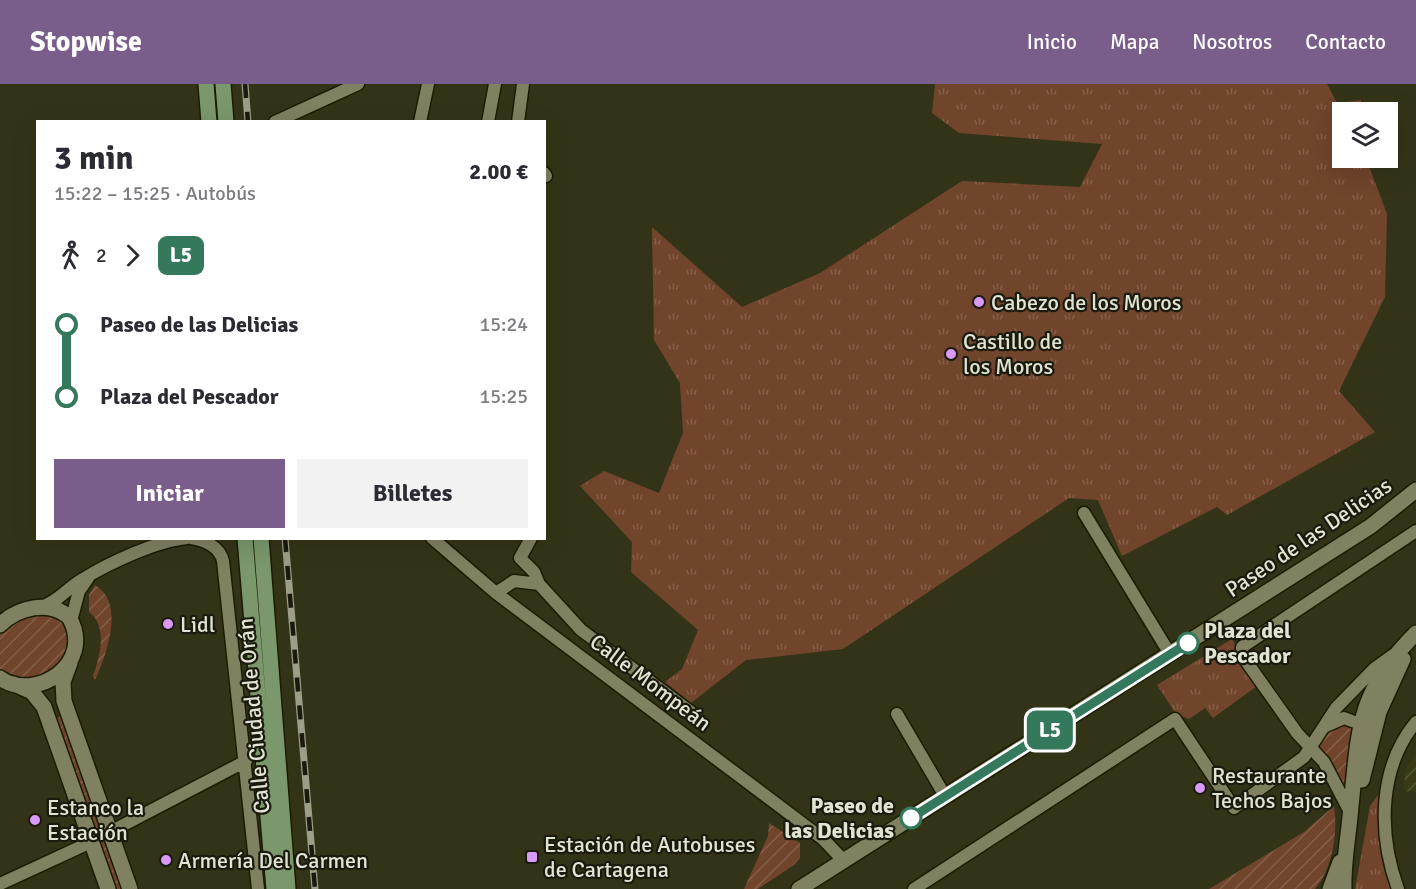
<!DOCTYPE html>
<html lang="es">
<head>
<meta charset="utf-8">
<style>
  body { margin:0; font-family:Signika,sans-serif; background:#f2f2f3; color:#2b2b33; height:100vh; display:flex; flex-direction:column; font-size:22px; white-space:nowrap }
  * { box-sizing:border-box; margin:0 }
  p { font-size:20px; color:#7c7c81 }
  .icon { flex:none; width:33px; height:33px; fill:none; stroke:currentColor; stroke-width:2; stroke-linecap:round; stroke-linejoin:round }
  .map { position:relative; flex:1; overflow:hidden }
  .panel { position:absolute; left:36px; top:36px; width:510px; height:420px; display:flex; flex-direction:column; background:#fff; border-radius:0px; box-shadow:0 6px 24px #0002 }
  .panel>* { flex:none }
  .badge { padding:0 12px; border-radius:9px; font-size:21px; line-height:39px }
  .controls { position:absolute; left:1332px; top:18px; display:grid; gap:12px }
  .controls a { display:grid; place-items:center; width:66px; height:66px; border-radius:0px; background:#fff; box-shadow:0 6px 24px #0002; font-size:30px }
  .map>.badge { position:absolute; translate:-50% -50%; box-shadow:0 0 0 3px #fff }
  .legs { display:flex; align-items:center; gap:9px; height:66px; padding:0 18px; font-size:20px }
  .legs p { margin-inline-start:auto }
  .head { display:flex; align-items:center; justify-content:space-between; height:102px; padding:0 18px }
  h1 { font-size:33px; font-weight:700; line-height:45px }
  .primary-button { display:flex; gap:12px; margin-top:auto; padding:12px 18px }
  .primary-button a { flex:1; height:69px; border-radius:0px; background:#795d8b; color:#fff; font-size:24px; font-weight:700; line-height:69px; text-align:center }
  .primary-button a+a { background:#f2f2f3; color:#2b2b33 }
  ul { padding:0 18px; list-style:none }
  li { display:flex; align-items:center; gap:21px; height:72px; font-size:22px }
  li i { display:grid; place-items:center; width:9px; height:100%; margin:0 8px; background:currentColor }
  li i::after { content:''; width:15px; height:15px; margin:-8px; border:4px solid; border-radius:50%; background:#fff }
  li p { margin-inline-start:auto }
  li:first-child i { background:linear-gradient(#0000 50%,currentColor 0) }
  li:last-child i { background:linear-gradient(currentColor 50%,#0000 0) }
  header { display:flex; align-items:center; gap:36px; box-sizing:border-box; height:84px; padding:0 30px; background:#795d8b; color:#fff }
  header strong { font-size:28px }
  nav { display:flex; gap:33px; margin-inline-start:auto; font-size:21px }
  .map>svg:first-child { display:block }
  .industrial { fill:url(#industrial-furrows) }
  .grass { fill:url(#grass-tufts) }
  .garden { fill:url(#garden-furrows) }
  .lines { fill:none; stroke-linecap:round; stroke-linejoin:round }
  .minor-casing { stroke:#1b1c01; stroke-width:15 }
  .tertiary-casing { stroke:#1b1c01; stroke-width:18 }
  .secondary-casing { stroke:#1b1c01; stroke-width:18 }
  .primary-casing { stroke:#1b1c01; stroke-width:18 }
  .minor { stroke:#7f8161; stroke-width:12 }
  .tertiary { stroke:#7f8161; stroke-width:15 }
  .secondary { stroke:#7f8161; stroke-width:15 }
  .primary { stroke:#7a986b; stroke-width:15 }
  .rail-casing { stroke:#9c9e87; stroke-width:7 }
  .rail { stroke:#1a1b0e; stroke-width:4.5; stroke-dasharray:14; stroke-linecap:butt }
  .line-1-casing { stroke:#fff; stroke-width:14 }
  .line-1 { stroke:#34795c; stroke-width:9 }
  .poi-dot { fill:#d99af7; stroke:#1a1b0e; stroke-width:2 }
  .stop-1-dot { fill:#fff; stroke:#34795c; stroke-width:3 }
  .labels { text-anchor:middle; stroke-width:4.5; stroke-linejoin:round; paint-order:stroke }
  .poi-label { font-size:22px; fill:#e2e4d2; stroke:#1a1b0e; text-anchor:start }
  .street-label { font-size:22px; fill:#e2e4d2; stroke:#1a1b0e }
  .stop-label { font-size:22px; font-weight:bold; fill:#e2e4d2; stroke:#1a1b0e; text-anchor:start }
</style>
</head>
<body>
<header>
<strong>Stopwise</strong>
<nav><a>Inicio</a><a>Mapa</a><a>Nosotros</a><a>Contacto</a></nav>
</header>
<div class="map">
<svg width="1416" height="805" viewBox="0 0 1416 805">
  <defs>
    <pattern id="industrial-furrows" width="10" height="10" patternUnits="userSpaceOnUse" patternTransform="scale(1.5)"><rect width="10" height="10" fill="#3a3b16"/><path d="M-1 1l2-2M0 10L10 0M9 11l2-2" fill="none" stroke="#565737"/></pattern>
    <pattern id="grass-tufts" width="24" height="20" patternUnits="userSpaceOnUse" patternTransform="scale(1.5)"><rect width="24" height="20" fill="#71442c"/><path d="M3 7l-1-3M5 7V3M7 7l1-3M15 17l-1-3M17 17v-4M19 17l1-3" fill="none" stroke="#855f4a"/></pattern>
    <pattern id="garden-furrows" width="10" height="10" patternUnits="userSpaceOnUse" patternTransform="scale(1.5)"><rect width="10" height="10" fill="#71442c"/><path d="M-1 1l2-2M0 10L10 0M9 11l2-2" fill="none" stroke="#855f4a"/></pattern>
  </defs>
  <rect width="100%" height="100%" fill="#333417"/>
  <path class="industrial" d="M1416 671V708L1404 707 1405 685Z"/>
  <path class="grass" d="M935 0H1327L1337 19 1361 16 1362 28H1342V74H1366L1387 130 1385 213 1339 307 1375 348 1227 431 1217 423 1122 472 1098 416 1069 414 843 565 746 576 691 619 665 598 682 585 698 546 631 488 632 458 580 402 604 387 659 409 683 349 680 299 654 256 652 143 742 223 820 189 962 97 1080 103 1102 60 959 49 932 29Z
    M1232 555 1257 602 1213 634 1205 624 1189 635 1176 630 1157 601Z
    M1387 699 1385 712 1398 805H1355L1370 722Z"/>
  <path class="garden" d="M95 501C126 519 106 572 95 596L93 592C100 572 108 542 89 528V511Z
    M63 528 77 564 44 597 0 594V541L11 532Z
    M61 632 122 805H117L56 634Z
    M1331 638 1360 640 1350 732 1311 662Z
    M1334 722C1338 749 1333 784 1315 805H1209L1304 748Z
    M769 739 800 759V774L794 781 758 805H744L768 752Z"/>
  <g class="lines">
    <defs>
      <path id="minor" d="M275 38 358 0
        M420 38 428 0
        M488 38 495 0
        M518 38 523 0
        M544 89 546 92
        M1084 429 1170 570
        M191 454C205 456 220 463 223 477L258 805
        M432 454 496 509 823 755 844 777
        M531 454 520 474 534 488 539 500
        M496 509 514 497 539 500 581 546 691 628
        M41 523C58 518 67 504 83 495 109 479 156 457 187 454
        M71 537 79 507 88 494
        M897 630 945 712
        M1326 642 1344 634 1360 640 1365 646
        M1349 726 1324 678 1297 649 1246 577 1242 572V563L1416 447
        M110 748 246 677
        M0 800 91 758
        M914 805 1175 635 1234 724 1304 673 1336 624 1375 584 1393 571
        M1398 805C1378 750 1378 684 1416 638"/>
      <path id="tertiary" d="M799 805 1371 442 1416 406"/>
      <path id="secondary" d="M0 541C18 523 49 516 69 533 96 580 35 619 0 594
        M70 579 63 598 64 617 130 805
        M14 600 32 608 44 623 108 805
        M1362 696 1379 628 1403 575
        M1330 805 1340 778
        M1344 805C1343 777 1349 750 1351 722 1359 645 1357 608 1416 549"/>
      <path id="primary" d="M206 0 209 38
        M223 0 226 38
        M245 454 274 805
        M261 454 288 805"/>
    </defs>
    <use href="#minor" class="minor-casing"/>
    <use href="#tertiary" class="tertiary-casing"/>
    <use href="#secondary" class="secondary-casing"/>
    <use href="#primary" class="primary-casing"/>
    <use href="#minor" class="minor"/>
    <use href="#tertiary" class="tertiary"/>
    <use href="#secondary" class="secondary"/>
    <use href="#primary" class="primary"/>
    <defs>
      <path id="rail" d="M245 0 248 38
        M285 454 315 805"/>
    </defs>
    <use href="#rail" class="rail-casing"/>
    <use href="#rail" class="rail"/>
  </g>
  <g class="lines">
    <defs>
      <path id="line-1" d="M911 734 1188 559"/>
    </defs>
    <use href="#line-1" class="line-1-casing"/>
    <use href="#line-1" class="line-1"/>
  </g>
  <g class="poi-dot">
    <circle cx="979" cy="218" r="6"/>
    <circle cx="951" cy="270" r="6"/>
    <circle cx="168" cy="540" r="6"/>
    <circle cx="1200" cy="704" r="6"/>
    <circle cx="35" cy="736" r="6"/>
    <rect x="526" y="767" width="12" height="12" rx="3"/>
    <circle cx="166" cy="776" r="6"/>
  </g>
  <g class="stop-1-dot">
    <circle cx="1188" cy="559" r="10"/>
    <circle cx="911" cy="734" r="10"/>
  </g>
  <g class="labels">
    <g class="poi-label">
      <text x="991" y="226">Cabezo de los Moros</text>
      <text x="963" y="265">Castillo de<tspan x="963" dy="25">los Moros</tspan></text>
      <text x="180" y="548">Lidl</text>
      <text x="1212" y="699">Restaurante<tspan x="1212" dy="25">Techos Bajos</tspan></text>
      <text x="47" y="731">Estanco la<tspan x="47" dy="25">Estación</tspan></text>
      <text x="544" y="768">Estación de Autobuses<tspan x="544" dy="25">de Cartagena</tspan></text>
      <text x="178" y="784">Armería Del Carmen</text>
    </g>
    <g class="street-label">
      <text transform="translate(1308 453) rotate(-34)" y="8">Paseo de las Delicias</text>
      <text transform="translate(651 598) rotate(37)" y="8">Calle Mompeán</text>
      <text transform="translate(253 632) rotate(-95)" y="8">Calle Ciudad de Orán</text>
    </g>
    <g class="stop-label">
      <text x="1204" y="554">Plaza del<tspan x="1204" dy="25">Pescador</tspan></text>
      <text x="894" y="729" text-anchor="end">Paseo de<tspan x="894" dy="25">las Delicias</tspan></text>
    </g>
  </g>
</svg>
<div class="controls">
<a><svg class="icon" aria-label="layers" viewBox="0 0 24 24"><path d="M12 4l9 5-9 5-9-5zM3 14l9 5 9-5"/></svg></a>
</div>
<b class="badge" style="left:1050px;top:646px;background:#34795c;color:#fff">L5</b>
<section class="panel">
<div class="head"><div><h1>3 min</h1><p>15:22 – 15:25 · Autobús</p></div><b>2.00 €</b></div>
<div class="legs"><svg class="icon" aria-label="walk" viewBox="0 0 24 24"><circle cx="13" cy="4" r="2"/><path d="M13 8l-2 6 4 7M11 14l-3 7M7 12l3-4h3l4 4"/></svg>2<svg class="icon" aria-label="forward" viewBox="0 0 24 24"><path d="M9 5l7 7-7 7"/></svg><b class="badge" style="background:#34795c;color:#fff">L5</b></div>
<ul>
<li><i style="color:#34795c"></i><b>Paseo de las Delicias</b><p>15:24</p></li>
<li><i style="color:#34795c"></i><b>Plaza del Pescador</b><p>15:25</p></li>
</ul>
<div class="primary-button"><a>Iniciar</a><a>Billetes</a></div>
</section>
</div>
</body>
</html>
